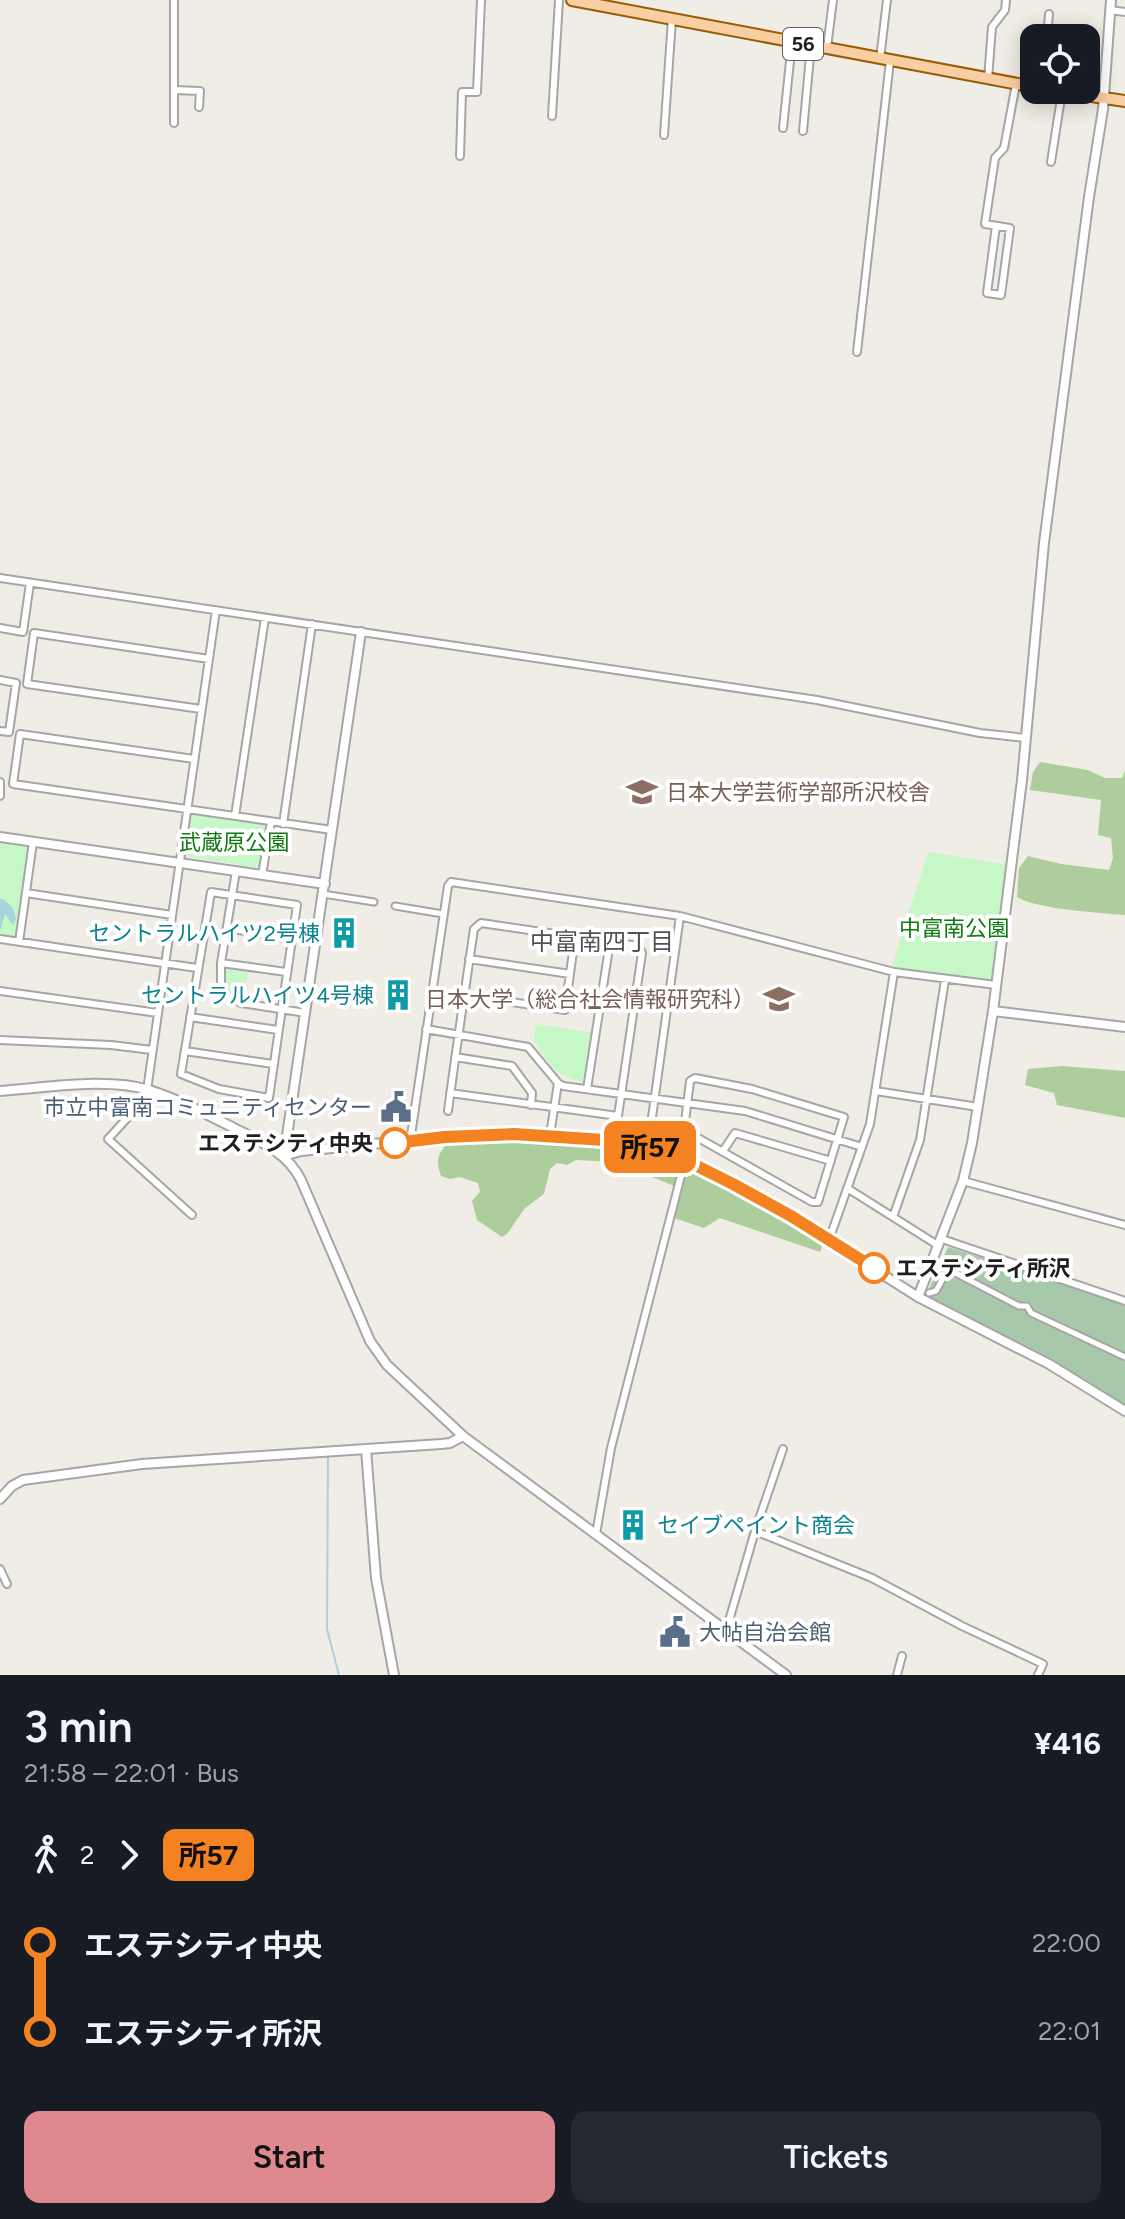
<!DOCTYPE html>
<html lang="en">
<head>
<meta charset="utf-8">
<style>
  body { margin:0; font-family:Figtree,"Noto Sans JP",sans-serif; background:#242831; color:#f1f3f6; height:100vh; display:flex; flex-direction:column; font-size:30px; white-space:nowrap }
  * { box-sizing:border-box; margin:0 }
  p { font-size:26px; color:#9ea1a6 }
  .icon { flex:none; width:44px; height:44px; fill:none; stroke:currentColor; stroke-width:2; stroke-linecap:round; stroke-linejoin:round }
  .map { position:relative; height:1675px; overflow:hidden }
  .side { display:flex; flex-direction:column; background:#171b24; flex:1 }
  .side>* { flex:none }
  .badge { padding:0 16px; border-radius:12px; font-size:28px; line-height:52px }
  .tools { position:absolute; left:1020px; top:24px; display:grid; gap:16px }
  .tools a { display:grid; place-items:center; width:80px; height:80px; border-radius:16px; background:#171b24; box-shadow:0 4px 20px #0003; font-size:40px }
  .map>.badge { position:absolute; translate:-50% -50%; box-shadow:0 0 0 4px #fff }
  .legs { display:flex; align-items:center; gap:12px; height:88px; padding:0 24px; font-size:26px }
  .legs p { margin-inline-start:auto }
  .summary { display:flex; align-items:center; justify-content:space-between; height:136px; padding:0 24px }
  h1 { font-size:44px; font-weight:600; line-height:60px }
  .action { display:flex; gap:16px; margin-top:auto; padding:16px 24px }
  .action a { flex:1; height:92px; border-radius:16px; background:#de898f; color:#111; font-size:32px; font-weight:600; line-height:92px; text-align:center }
  .action a+a { background:#242831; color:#f1f3f6 }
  ul { padding:0 24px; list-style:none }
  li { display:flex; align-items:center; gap:28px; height:88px; font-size:30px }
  li i { display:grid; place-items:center; width:12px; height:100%; margin:0 10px; background:currentColor }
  li i::after { content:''; width:20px; height:20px; margin:-10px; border:6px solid; border-radius:50%; background:#171b24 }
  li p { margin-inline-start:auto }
  li:first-child i { background:linear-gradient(#0000 50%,currentColor 0) }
  li:last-child i { background:linear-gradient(currentColor 50%,#0000 0) }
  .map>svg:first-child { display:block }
  .forest { fill:#adcd9c }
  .cemetery { fill:#a8c8ab }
  .park { fill:#c5f8c6 }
  .water { fill:#a8d3dc }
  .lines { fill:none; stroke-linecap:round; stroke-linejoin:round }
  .stream { stroke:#a8d3dc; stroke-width:2 }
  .pedestrian-casing { stroke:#a6a6a6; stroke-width:9 }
  .minor-casing { stroke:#a6a6a6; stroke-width:10 }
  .tertiary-casing { stroke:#a6a6a6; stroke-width:12 }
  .primary-casing { stroke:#955e05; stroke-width:14 }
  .pedestrian { stroke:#fff; stroke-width:5 }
  .minor { stroke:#fff; stroke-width:6 }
  .tertiary { stroke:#fff; stroke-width:8 }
  .primary { stroke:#f9cea2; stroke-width:10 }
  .line-1-casing { stroke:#fff; stroke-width:18 }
  .line-1 { stroke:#f58220; stroke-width:12 }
  .stop-1-dot { fill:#fff; stroke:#f58220; stroke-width:4 }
  .labels { text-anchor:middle; stroke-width:8; stroke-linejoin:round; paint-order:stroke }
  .shield { fill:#fff; stroke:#626262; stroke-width:2 }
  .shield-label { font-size:20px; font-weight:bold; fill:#1f1f1f }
  .education-label { font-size:22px; fill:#785e54; stroke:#fff; text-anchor:start }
  .park-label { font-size:22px; fill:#0f7b13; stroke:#fff }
  .culture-label { font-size:22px; fill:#0d838f; stroke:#fff; text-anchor:end }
  .service-label { font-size:22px; fill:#4e5e75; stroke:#fff; text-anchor:end }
  .stop-label { font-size:22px; font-weight:bold; fill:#1f1f1f; stroke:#fff; text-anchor:end }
  .neighbourhood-label { font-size:24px; fill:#525252; stroke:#fff }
</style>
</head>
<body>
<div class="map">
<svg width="1125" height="1675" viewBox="0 0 1125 1675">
  <rect width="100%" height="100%" fill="#f0ece6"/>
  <path class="forest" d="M1040 762 1088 770 1105 778H1122L1125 770V915C1100 913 1036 909 1017 897L1019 868 1028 856 1061 864 1109 870 1113 858 1111 838 1098 835 1101 800 1030 790 1033 772Z
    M1062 1066 1125 1071V1118L1057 1105 1054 1093 1025 1085 1028 1069Z
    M475 1138C523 1139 586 1136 633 1147 674 1157 713 1180 750 1199 775 1212 801 1224 823 1243L820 1252 720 1218 704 1228 674 1218 680 1196 672 1185 614 1162 576 1160 567 1165 557 1163 550 1169 544 1194 525 1208 507 1234 502 1237 477 1220 472 1201 480 1192 478 1183 460 1177 450 1179 441 1176C436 1161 437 1156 447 1143Z"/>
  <path class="cemetery" d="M948 1247 1125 1304V1406L1056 1364 930 1298 928 1291Z"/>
  <path class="park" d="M191 813 266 824 261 868 183 856Z
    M0 843 30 847 17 936 15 938 0 936Z
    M928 852 1009 865 992 982 892 967Z
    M229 969 248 972 244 997C230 994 225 984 226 971Z
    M536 1024 593 1033 585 1082C554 1077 551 1065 534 1041Z"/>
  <path class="water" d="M0 899H3L13 908 16 919 13 925 5 914 0 931Z"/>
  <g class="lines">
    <path class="stream" d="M328 1456 327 1629 339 1675"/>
    <defs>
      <path id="pedestrian" d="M323 894 374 902
        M395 906 443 914
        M929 1293 936 1291 948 1269 1019 1306H1027L1031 1313 1125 1357"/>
      <path id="minor" d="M174 0V123
        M1110 10 1125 12
        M1047 38 1049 14
        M827 48 833 0
        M880 59 887 0
        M988 79 992 27 1005 10 1006 0
        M174 90 200 91 199 107
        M552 116 559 0
        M783 128 792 42
        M803 131 811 46
        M664 135 672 19
        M460 156 462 92H477L481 0
        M1051 162 1062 92
        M996 226 987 293 1001 295 1010 228 985 224 995 158 1004 148 1016 84
        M857 352 890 61
        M0 578 817 700 980 733 1026 738
        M0 628 23 632 30 583
        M0 680 16 683 9 732 0 731
        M201 709 27 684 34 633 209 659
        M194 759 20 734 13 784 332 830
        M0 782V796
        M235 816 265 618
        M283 824 312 624
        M236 871 221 963V986L228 996 241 1003 306 1013
        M262 875 271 822
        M211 892 297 905 269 1098 219 1089 181 1074Z
        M26 893 172 915
        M227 928 291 939
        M0 939 197 968
        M19 942 33 842
        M469 959 570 974
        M221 963 286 972
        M0 991 158 1013
        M464 995 565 1010 575 937
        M190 1017 278 1030
        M426 1029 528 1047 558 1083 550 1135
        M0 1040 111 1045 152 1050
        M185 1051 273 1064
        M455 1057 512 1066 532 1093 531 1105
        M695 1078 752 1089 844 1117 818 1202H812L684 1130 690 1081Z
        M558 1083 563 1086 745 1111 862 1147
        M587 1089 610 942
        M147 1090 216 610
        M152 1091 108 1139 192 1215
        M876 1091 978 1107
        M448 1111C456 1050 465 990 474 929L481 923 638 946 642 953 618 1116 450 1093
        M410 1142 448 886 451 882 680 916 894 972 996 985
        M648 1146 680 916
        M723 1151 735 1133 831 1161
        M963 1181 1125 1225
        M847 1188 939 1246
        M893 1217 920 1140 945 980
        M942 1239 1125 1301
        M829 1240 870 1124 894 972
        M755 1531 872 1578 962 1626 1043 1664 1038 1675
        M596 1534 611 1448 685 1160
        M0 1569 7 1584
        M726 1631 755 1531 783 1449
        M897 1675 902 1656"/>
      <path id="tertiary" d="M0 837 325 884
        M993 1011 1125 1027
        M0 1091C46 1088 105 1077 149 1090 178 1099 206 1114 234 1128 261 1142 287 1152 301 1180L370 1341 387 1365 463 1436 786 1675
        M284 1156 301 1151 445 1137 514 1134 618 1139 648 1146 685 1160 791 1216 918 1297 1049 1364 1125 1411
        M284 1156 361 632
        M918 1297 963 1181 972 1143 993 1011 1022 780 1044 543 1089 197 1103 109 1111 0
        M366 1449 376 1578 394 1675
        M0 1499 12 1486 23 1480 142 1464 441 1444 450 1443 463 1436"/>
      <path id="primary" d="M572 0 1034 87
        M1051 90 1125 101"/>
    </defs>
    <use href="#pedestrian" class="pedestrian-casing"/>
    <use href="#minor" class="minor-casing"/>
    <use href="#tertiary" class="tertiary-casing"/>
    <use href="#primary" class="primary-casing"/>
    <use href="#pedestrian" class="pedestrian"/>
    <use href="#minor" class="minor"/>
    <use href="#tertiary" class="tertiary"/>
    <use href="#primary" class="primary"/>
  </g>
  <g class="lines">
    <defs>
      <path id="line-1" d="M395 1143 445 1137 514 1134 634 1142 685 1160 733 1184 791 1216 874 1268"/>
    </defs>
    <use href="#line-1" class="line-1-casing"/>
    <use href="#line-1" class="line-1"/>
  </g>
  <defs>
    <symbol id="university-bare" viewBox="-9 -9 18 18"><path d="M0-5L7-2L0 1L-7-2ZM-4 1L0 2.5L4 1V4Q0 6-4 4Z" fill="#8d6e63" stroke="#fff" stroke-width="2.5" paint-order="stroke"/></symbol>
    <symbol id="building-bare" viewBox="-9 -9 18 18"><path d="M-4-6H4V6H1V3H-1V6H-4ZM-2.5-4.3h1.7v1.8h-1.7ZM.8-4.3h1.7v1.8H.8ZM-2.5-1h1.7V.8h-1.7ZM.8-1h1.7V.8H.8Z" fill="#0f9aa8" stroke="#fff" stroke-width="2.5" paint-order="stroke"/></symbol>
    <symbol id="civic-bare" viewBox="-9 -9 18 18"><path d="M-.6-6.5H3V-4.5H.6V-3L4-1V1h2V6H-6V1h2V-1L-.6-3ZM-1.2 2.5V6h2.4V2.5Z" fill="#5c6f8a" stroke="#fff" stroke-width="2.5" paint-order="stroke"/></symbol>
  </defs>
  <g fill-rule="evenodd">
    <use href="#university-bare" x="620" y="770" width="44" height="44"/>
    <use href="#building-bare" x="322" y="911" width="44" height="44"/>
    <use href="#building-bare" x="376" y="973" width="44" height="44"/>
    <use href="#university-bare" x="757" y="977" width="44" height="44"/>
    <use href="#civic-bare" x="374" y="1085" width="44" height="44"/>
    <use href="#building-bare" x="611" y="1503" width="44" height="44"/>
    <use href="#civic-bare" x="653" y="1610" width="44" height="44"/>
  </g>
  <g class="stop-1-dot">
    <circle cx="395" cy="1143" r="14"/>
    <circle cx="874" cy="1268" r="14"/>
  </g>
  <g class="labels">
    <rect class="shield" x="783" y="28" width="40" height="32" rx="6"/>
    <g class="shield-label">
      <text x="803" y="51">56</text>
    </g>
    <g class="education-label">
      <text x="666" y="800">日本大学芸術学部所沢校舎</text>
      <text x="755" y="1007" text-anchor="end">日本大学（総合社会情報研究科）</text>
    </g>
    <g class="park-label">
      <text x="234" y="850">武蔵原公園</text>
      <text x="954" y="936">中富南公園</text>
    </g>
    <g class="culture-label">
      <text x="320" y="941">セントラルハイツ2号棟</text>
      <text x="374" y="1003">セントラルハイツ4号棟</text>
      <text x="657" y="1533" text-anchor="start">セイブペイント商会</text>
    </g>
    <g class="service-label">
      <text x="372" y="1115">市立中富南コミュニティセンター</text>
      <text x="699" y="1640" text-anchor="start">大帖自治会館</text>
    </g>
    <g class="stop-label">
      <text x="373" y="1151">エステシティ中央</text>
      <text x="896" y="1276" text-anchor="start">エステシティ所沢</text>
    </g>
    <g class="neighbourhood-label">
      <text x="602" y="950">中富南四丁目</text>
    </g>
  </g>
</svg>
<div class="tools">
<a><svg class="icon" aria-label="locate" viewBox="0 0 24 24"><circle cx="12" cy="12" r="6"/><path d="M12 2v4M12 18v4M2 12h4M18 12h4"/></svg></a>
</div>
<b class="badge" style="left:650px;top:1147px;background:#f58220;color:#111">所57</b>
</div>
<section class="side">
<div class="summary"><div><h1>3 min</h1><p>21:58 – 22:01 · Bus</p></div><b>¥416</b></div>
<div class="legs"><svg class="icon" aria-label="walk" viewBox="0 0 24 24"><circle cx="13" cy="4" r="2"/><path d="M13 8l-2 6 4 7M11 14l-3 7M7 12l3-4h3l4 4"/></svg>2<svg class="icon" aria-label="forward" viewBox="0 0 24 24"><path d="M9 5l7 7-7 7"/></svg><b class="badge" style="background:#f58220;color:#111">所57</b></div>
<ul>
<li><i style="color:#f58220"></i><b>エステシティ中央</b><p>22:00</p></li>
<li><i style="color:#f58220"></i><b>エステシティ所沢</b><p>22:01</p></li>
</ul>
<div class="action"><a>Start</a><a>Tickets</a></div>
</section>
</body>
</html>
